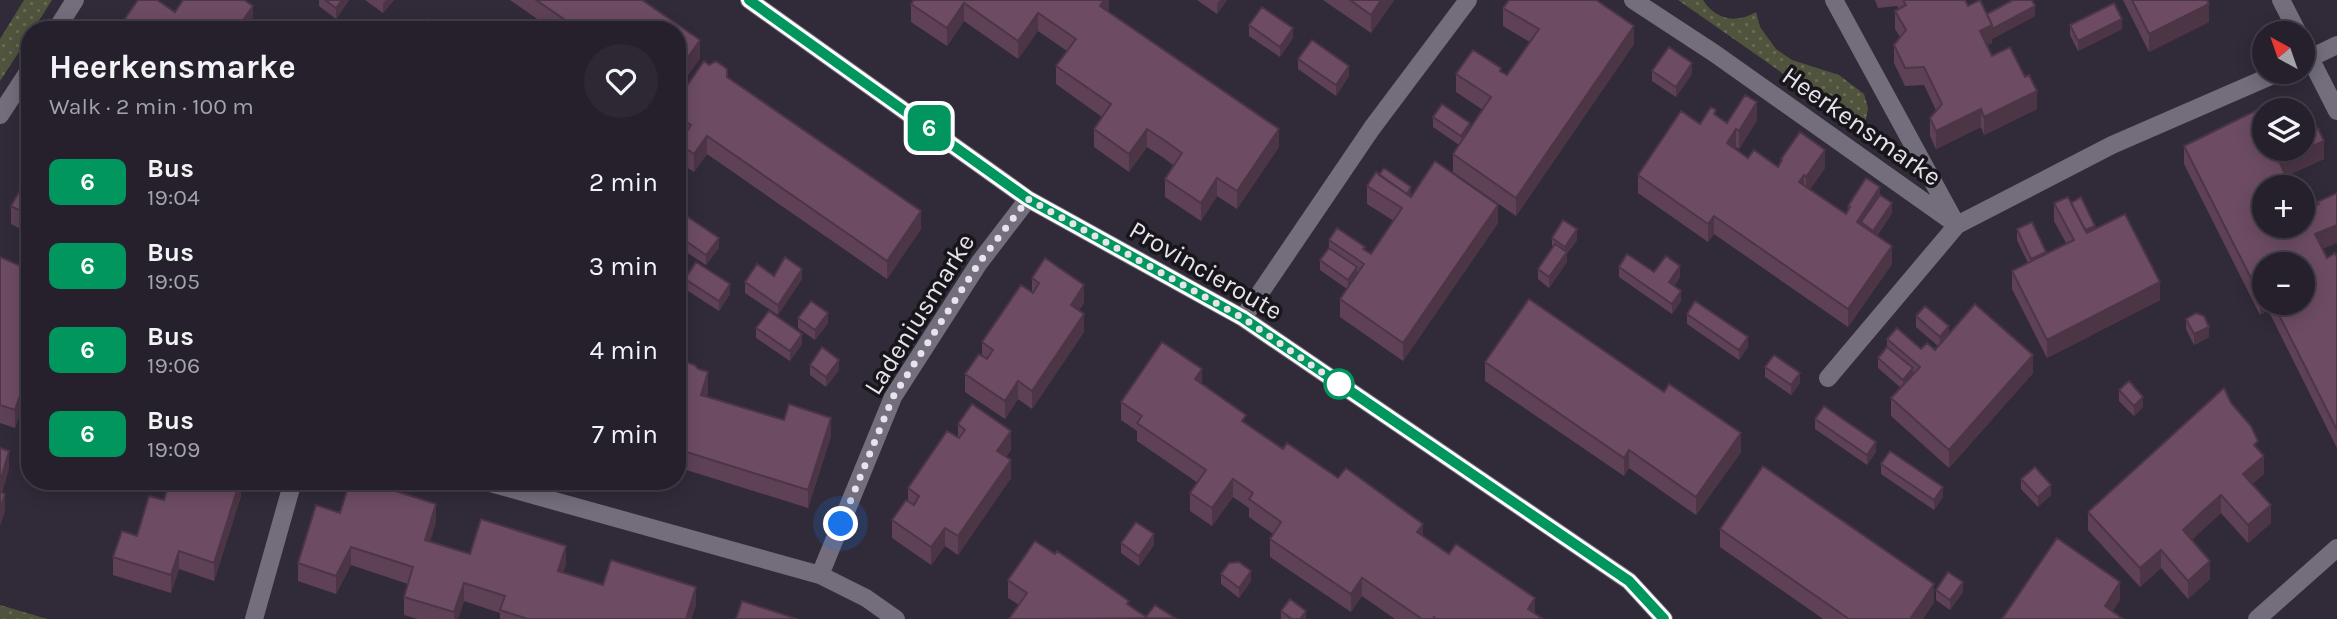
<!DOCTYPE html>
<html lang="en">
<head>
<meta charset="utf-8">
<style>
  body { margin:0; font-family:Karla,sans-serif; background:#2d2833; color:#f1f3f6; height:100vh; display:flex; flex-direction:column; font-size:26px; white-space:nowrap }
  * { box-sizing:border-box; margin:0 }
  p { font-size:23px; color:#a3a3a9 }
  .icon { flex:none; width:38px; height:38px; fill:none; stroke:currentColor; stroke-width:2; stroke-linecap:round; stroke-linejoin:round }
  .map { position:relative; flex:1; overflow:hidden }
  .side { position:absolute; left:21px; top:21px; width:665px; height:469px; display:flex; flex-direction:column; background:#25202b; border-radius:28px; box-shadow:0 4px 18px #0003,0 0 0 2px #423e47 }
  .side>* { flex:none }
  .badge { padding:0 14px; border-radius:10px; font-size:24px; line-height:46px }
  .needle { width:46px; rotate:320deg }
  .tools { position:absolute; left:2252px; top:21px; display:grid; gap:14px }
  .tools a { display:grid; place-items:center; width:63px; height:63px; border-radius:50%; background:#25202b; box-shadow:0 4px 18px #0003,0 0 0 2px #423e47; font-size:35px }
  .you { position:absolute; width:35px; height:35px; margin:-18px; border:5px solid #fff; border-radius:50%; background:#1a73e8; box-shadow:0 0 0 10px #1a73e833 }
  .map>.badge { position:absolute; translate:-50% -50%; box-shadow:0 0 0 4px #fff }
  .round { display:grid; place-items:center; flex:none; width:74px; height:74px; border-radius:37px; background:#2d2833 }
  .summary { display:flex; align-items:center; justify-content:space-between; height:119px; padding:0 28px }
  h1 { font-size:33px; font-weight:700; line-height:52px }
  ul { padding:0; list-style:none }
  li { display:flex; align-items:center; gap:21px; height:84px; padding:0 28px }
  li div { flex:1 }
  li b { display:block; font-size:26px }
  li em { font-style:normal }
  li .badge { min-width:77px; font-weight:700; text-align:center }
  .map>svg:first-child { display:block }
  .grass { fill:url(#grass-dots) }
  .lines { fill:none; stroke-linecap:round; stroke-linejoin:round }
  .minor { stroke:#736d7c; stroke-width:18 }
  .wall { fill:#5e4155; fill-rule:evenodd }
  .shaded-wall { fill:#4c3545 }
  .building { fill:#6d4c63; stroke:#4c3545; stroke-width:2 }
  .line-casing { stroke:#fff; stroke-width:16 }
  .line { stroke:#00965e; stroke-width:10 }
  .walk { stroke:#e6e3eb; stroke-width:7; stroke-dasharray:0 12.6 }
  .stop-dot { fill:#fff; stroke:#00965e; stroke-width:3.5 }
  .labels { text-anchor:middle; stroke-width:7; stroke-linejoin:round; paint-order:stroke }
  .street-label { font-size:26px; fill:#e6e3eb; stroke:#18151b }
</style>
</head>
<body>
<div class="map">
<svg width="2337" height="619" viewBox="0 0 2337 619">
  <defs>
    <pattern id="grass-dots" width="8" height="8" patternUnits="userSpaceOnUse" patternTransform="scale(1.75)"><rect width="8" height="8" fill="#51543d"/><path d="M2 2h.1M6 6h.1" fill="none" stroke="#6a6c59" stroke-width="1.8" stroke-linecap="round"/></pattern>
  </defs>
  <rect width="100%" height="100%" fill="#312b39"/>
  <path class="grass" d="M24 0H52L33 30H30V35L0 81V39Z
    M1678 0H1703C1716 20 1736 24 1756 12L1760 27 1776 49 1792 60 1839 75 1864 94 1868 108 1864 130Z
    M0 605 47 619H0Z"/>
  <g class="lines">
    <path class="minor" d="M749 0 1028 199 1243 318 1629 581 1664 619
      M1633 0 1714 53 1957 225
      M1834 0 1955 222
      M2281 0 2298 33
      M56 30 75 0
      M2303 44 2310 58 2337 45
      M2303 62 2310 58 2337 111
      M0 115 30 69
      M1243 318 1372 128 1468 0
      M1828 378 1957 225 2112 145 2280 72
      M483 481 820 575
      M254 619 293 481
      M896 619 866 598 820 575 893 397 979 263 1028 199
      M2257 619 2337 548"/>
  </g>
  <path class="wall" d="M319 0H349L336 19 319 6Z
    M365 0H394L383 13Z
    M510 0H642L700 40V58L677 91V30H553Z
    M1109 0V12L1279 147 1237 209 1217 196 1201 221 1165 197V179L1174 166 1164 158 1147 147 1129 172 1094 147V129L1102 117 1056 84V66L1067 51 1038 31 1018 59 964 21 947 46 911 22V4Z
    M1197 0H1227L1217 14Z
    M1323 0H1394L1371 33Z
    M1875 0H1965L1968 6 1987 14 2035 16 1992 39V43L1987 45 1992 56 2037 109 1984 135 1981 127 1936 149 1930 136V118L1936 110 1924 85 1905 86 1894 63V45L1900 37 1895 29V11L1899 9 1897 6 1878 8Z
    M2123 0H2207L2209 22 2149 52Z
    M1503 8 1634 44 1516 216 1453 172V154L1459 145 1433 127V117L1470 129 1483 110 1456 92V74L1501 71 1507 75 1530 42 1503 26Z
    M1249 25 1293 38 1280 57 1249 36Z
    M2070 25 2122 29 2078 51 2070 35Z
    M1298 59 1349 76 1336 96 1298 69Z
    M1652 71 1692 74 1676 97 1652 81Z
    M727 77 921 229 887 279 707 154 694 172 679 162V144L683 137 677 133V100Z
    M1716 116 1727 123 1757 120 1739 149 1736 147 1735 149 1748 158 1778 167 1781 163V159L1825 168 1810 189 1846 214 1848 211V206L1880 195 1892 213 1877 236 1892 264 1848 327 1714 234 1708 242 1638 193V175L1700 124Z
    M2184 146 2264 149 2324 159 2286 176 2303 211 2317 205V202L2337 193 2323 249 2327 258 2337 257V448L2268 310 2260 315 2184 164ZM2264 264 2303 303H2264Z
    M30 173V234L11 224V206Z
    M1367 186 1411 196 1498 223 1403 361 1340 317V299L1347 289 1320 270V260L1329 248V240L1365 250 1371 254 1394 221 1367 204Z
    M2054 203H2071L2160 300 2047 358 2012 289V271L2028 263 2017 240V229L2046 254 2066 243 2054 221Z
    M677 226 719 248 706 265 677 246Z
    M1552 238 1577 240 1567 254V262L1549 288 1538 279V269L1552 248Z
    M30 253V407L23 404 15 428 0 423V257L23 267Z
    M1619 267 1680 277 1674 286 1681 301 1672 314 1619 277Z
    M1032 278 1084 303 1079 310 1084 332 1032 409 1018 399 1005 419 965 392V374L982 356V342L1032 292Z
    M685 279 730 294 719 311 685 289Z
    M802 279 778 315 745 293V282Z
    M1687 314 1748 347 1739 360 1687 324Z
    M1916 316 1949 334 2033 373 1949 468 1891 416V398L1901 388 1878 368V358L1887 347V339L1921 349 1935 350 1938 346 1916 327Z
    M798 318 828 323 815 340 798 328Z
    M2186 319 2209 337 2194 345 2186 329Z
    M756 328 802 344 790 361 756 338Z
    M677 361 708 390 707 396 831 436 808 508 677 467Z
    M1485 362 1741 452 1696 515 1629 468 1624 476 1485 381Z
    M810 365 839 370 826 387 810 375Z
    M1765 367 1800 383 1791 395 1765 377Z
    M1202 384 1246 424 1283 449 1423 536 1543 619H1395L1362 596 1351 612 1270 557V539L1273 534 1249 517V508L1233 497 1212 526 1190 511V493L1198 483 1137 441V431L1121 420V402Z
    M2119 390 2143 407 2134 416 2119 401Z
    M2231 403 2258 450 2264 474 2252 484 2271 523 2248 543 2221 513 2202 530 2192 540 2210 579 2188 599 2161 568 2140 587 2088 530V512Z
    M1815 419 1876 452 1867 465 1815 429Z
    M958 424 1011 450 1006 457 1011 478 958 555 945 546 931 565 892 538V520L908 501V488L958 437Z
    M1881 464 1943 497 1934 510 1881 474Z
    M2021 479 2051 495 2038 507 2021 489Z
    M241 481V496L214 581 179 569 171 593 113 575V557L137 536 164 500Z
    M340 513 436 522 430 541 470 554 566 564 563 573 603 585 696 605 691 619H500V613L464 601 458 619H418L404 615V597L408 584 351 565 336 594 298 581V563Z
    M1720 529 1934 602 1923 619H1823L1720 547Z
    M1121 543 1154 545 1139 566 1121 553Z
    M1221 574 1251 581 1239 598 1221 584Z
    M1008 580 1129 605 1146 617 1019 605 1008 598Z
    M1936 590 1963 592 1950 610 1936 600Z
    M1281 611 1306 619H1281Z"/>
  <path class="shaded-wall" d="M342 0H349L336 19V8Z
    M386 0H394L383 13V3Z
    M1104 0H1109V11L1100 24V6Z
    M1220 0H1227L1217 14V4Z
    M1381 0H1394L1371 33V15Z
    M964 3V21L947 46V28Z
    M2209 4V22L2149 52V34Z
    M253 6V24L249 30H236Z
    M2035 6V16L1992 39V43L1980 49V31Z
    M1038 13V31L1018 59V41Z
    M2122 19V29L2078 51V41Z
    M1634 26V44L1516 216V198Z
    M1293 28V38L1280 57V47Z
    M700 40V58L677 91V73Z
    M1692 63V74L1676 97V87Z
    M1349 66V76L1336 96V85Z
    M2037 91V109L1984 135V117Z
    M1757 102V120L1739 149V131Z
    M1981 109V127L1936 149V131Z
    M1470 123V134L1461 146V136Z
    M1147 129V147L1129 172V154Z
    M1279 129V147L1237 209V191Z
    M1736 129V147L1727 161V143Z
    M707 136V154L694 172V154Z
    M2324 141V159L2279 179V161Z
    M1825 150V168L1806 195V177Z
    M1804 175V193L1799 182Z
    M1217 178V196L1201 221V203Z
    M1411 187V197L1403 199Z
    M1880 187V205L1861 222V233L1857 222Z
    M1892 203V213L1873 241V231Z
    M1498 205V223L1403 361V343Z
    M921 211V229L887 279V261Z
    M1714 216V234L1708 242V224Z
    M2337 225V243L2315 252V234Z
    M2095 226V236L2082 232Z
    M1577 229V240L1567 254V262L1549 288V277L1565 255V247Z
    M719 238V248L706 265V255Z
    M1892 246V264L1848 327V309Z
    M1680 266V277L1669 292V282Z
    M1357 267V277L1348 290V280Z
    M802 269V279L778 315V305Z
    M2160 282V300L2047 358V340Z
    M730 284V294L719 311V301Z
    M1084 285V303L1071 323V305Z
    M1681 291V301L1672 314V304Z
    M2264 294V303H2268V310L2260 315V296Z
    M828 313V323L815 340V330Z
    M1084 314V332L1032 409V391Z
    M1949 326V336L1940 347V337Z
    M2209 327V337L2194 345V334Z
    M802 334V344L790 361V351Z
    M1748 337V347L1739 360V350Z
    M2033 355V373L1949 468V450Z
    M839 360V370L826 387V377Z
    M1913 368V379L1903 390V380Z
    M1202 369V387L1195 379Z
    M708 372V390L701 413V395Z
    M1800 373V383L1791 395V385Z
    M1018 381V399L1005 419V401Z
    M23 386V404L15 428V410Z
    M2143 397V407L2134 416V406Z
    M831 418V436L808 508V490Z
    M1011 431V450L997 469V451Z
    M1741 433V452L1696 515V497Z
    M1876 442V452L1867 465V455Z
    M1629 450V468L1624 476V458Z
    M9 451V469L0 500V482Z
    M2264 456V474L2243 492V474Z
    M1011 460V478L958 555V536Z
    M1233 479V497L1212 526V508Z
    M240 481H241V496L214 581V563Z
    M2051 485V495L2038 507V497Z
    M1943 487V497L1934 510V500Z
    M5 494V512L0 526V508Z
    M2221 495V513L2183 548V530Z
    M436 504V522L425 558V540Z
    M2271 505V523L2248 543V525Z
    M1423 524V542L1417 532Z
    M945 528V546L931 565V547Z
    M1154 534V545L1139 566V556Z
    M566 546V564L558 589V571Z
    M351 547V565L336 594V576Z
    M2161 550V568L2140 587V568Z
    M179 551V569L171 593V575Z
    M2210 561V579L2188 599V581Z
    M1251 571V581L1239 598V588Z
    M1362 578V596L1351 612V594Z
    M1963 582V592L1950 610V600Z
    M2120 582V600L2108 619 2105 606Z
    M464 583V601L458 619H454V612Z
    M1934 584V602L1923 619H1910Z
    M696 587V605L691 619H686Z
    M1535 598V616L1528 609Z
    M1306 611V619H1300Z"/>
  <path class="building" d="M138 0H157L175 12 183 0H244L253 6 236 30H117Z
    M325 0H342L336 8Z
    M536 0H642L700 40 677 73V30H580Z
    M914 0H1104L1100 6 1279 129 1237 191 1217 178 1201 203 1165 179 1182 153 1164 140 1147 129 1129 154 1094 129 1111 104 1056 66 1076 39 1038 13 1018 41 964 3 947 28 911 4Z
    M1350 0H1381L1371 15Z
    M1509 0H1596L1634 26 1516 198 1453 154 1491 97 1456 74 1465 61 1473 50 1501 68 1500 71 1507 75 1539 29 1503 8Z
    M1903 0H1965L1968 6 1980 0 1992 25 1980 31 1992 56 2010 47 2025 77 2029 75 2037 91 1984 117 1981 109 1936 131 1930 118 1942 104 1924 67 1905 68 1894 45 1906 30 1895 11 1906 5Z
    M2013 0H2032L2035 6 1992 29V25L1987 14Z
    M2132 0H2207L2209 4 2149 34Z
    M2114 3 2122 19 2078 41 2070 25Z
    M1262 7 1293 28 1280 47 1249 25Z
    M428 19 443 30H421Z
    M374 21 387 30H367Z
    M1312 40 1349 66 1336 85 1298 59Z
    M1669 47 1692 63 1676 87 1652 71Z
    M704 61 709 65 716 61 727 69V77L921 211 887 261 707 136 694 154 679 144 691 125 677 115V100Z
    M1745 95 1757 102 1739 131 1736 129 1727 143 1748 158 1754 150 1778 167 1782 160 1781 159 1800 132 1825 150 1806 177 1804 175 1799 182 1846 214 1850 207 1848 206 1866 178 1880 187 1857 222 1892 246 1848 309 1714 216 1708 224 1638 175 1681 111 1700 124 1711 107 1716 110 1714 114 1727 123Z
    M1442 104 1470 123 1461 136 1433 117Z
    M2263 107 2265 110 2264 149H2303V135L2318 128 2324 141 2279 161 2291 187H2264V226H2303V211L2319 204 2317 202 2337 193V225L2315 234 2327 258 2335 253 2337 257V430L2273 303H2303V264H2264V294L2260 296 2184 146Z
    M2312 123 2315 129 2303 135V127Z
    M1435 161 1498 205 1403 343 1340 299 1364 264 1329 240 1337 228 1365 247 1363 249 1371 254 1402 208 1367 186 1376 172 1411 197Z
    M1384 168 1411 187 1407 194 1379 175Z
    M30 173V216L11 206Z
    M1880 195 1892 203 1873 231 1861 222Z
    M2068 197 2087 233 2125 214 2160 282 2047 340 2012 271 2074 240 2054 203Z
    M2081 197 2095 226 2085 230 2071 203Z
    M685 215 719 238 706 255 677 235V226Z
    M1563 220 1577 229 1565 247 1552 238Z
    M2032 222 2046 252 2031 259 2017 229Z
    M1555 244 1567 252 1549 277 1538 269Z
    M1329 248 1357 267 1348 280 1320 260Z
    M30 253V389L23 386 15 410 0 405V406V257L23 267Z
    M1627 254 1654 272 1666 256 1680 266 1669 282 1681 291 1672 304 1619 267Z
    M785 257 802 269 778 305 745 282 757 264 774 276Z
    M1045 258 1084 285 1071 305 1084 314 1032 391 1018 381 1005 401 965 374 979 354 987 359 993 350 982 342 1021 285 1033 293 1039 283 1032 278Z
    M696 262 730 284 719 301 685 279Z
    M1529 299 1664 392 1669 384 1741 433 1696 497 1629 450 1624 458 1485 362Z
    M811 301 828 313 815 330 798 318Z
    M1695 301 1748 337 1739 350 1687 314Z
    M1975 304 2033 355 1949 450 1891 398 1920 367 1887 339 1897 328 1921 349 1927 343 1935 350Z
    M1925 306 1949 326 1940 337 1916 316Z
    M769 311 802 334 790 351 756 328Z
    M2196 313 2204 316 2209 327 2194 334 2186 319Z
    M1162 342 1202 369 1195 379 1246 415 1242 421 1283 449 1287 443 1338 478 1346 468 1423 524 1417 532 1449 554 1456 544 1535 598 1528 609 1543 619H1436L1434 617 1433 619H1422L1362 578 1351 594 1270 539 1281 522 1249 499 1253 493 1233 479 1212 508 1190 493 1206 470 1137 423 1142 416 1121 402Z
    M822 347 839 360 826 377 810 365Z
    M1887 347 1913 368 1903 380 1878 358Z
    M1774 355 1800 373 1791 385 1765 367Z
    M680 360 695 365 698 369 708 372 701 395 784 420 789 404 831 418 808 490 677 449V361Z
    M2129 381 2143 397 2134 406 2119 390Z
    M2224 388 2231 403 2251 426 2258 441 2254 445 2264 456 2243 474 2271 505 2248 525 2221 495 2202 512 2183 530 2210 561 2188 581 2161 550 2140 568 2088 512Z
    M972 404 1011 431 997 451 1011 460 958 536 945 528 931 547 892 520 906 500 914 505 919 496 908 488 947 431 959 438 965 430 958 424Z
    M1824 406 1876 442 1867 455 1815 419Z
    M0 448 9 451 0 482Z
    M1890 451 1943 487 1934 500 1881 464Z
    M1763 466 1934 584 1910 619H1849L1720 529Z
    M2035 467 2051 485 2038 497 2021 479Z
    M170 481H240L214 563 179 551 171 575 113 557 122 531 137 536 149 496 164 500Z
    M350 481H364L436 504 425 540 470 554 481 519 566 546 558 571 603 585 611 560 696 587 686 619H528L500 610 505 596 464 583 454 612 404 597 413 567 351 547 336 576 298 563 316 505 340 513Z
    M0 492 5 494 0 508Z
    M1136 522 1154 534 1139 556 1121 543Z
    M2057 538 2120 582 2105 606 2123 619H2002Z
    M1035 541 1055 554 1057 551 1129 601 1127 604 1146 617 1155 605 1175 618 1009 619 1027 593 1008 580Z
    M1239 562 1251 571 1239 588 1221 574 1229 563Z
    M1948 572 1963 582 1950 600 1936 590Z
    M1290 599 1306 611 1300 619H1292L1281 611Z
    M742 601 797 619H736Z"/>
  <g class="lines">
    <defs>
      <path id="line" d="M749 0 1028 199 1243 318 1629 581 1664 619"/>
    </defs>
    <use href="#line" class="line-casing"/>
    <use href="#line" class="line"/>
    <path class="walk" d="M841 524 893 397 979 263 1028 199 1243 318 1339 384"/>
  </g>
  <circle class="stop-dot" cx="1339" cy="384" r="14"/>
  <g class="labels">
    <g class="street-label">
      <text transform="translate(1862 126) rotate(35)" y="9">Heerkensmarke</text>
      <text transform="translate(1206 270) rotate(30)" y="9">Provincieroute</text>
      <text transform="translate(919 314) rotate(-58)" y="9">Ladeniusmarke</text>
    </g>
  </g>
</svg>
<div class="tools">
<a><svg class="needle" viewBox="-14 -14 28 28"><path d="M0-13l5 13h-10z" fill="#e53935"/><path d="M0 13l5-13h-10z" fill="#a3a3a9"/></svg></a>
<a><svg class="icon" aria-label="layers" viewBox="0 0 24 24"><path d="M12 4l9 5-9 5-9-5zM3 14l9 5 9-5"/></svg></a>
<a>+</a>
<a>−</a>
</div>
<div class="you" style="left:841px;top:524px"></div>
<b class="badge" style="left:929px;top:128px;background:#00965e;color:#fff">6</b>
<section class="side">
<div class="summary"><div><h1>Heerkensmarke</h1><p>Walk · 2 min · 100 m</p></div><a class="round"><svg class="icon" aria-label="heart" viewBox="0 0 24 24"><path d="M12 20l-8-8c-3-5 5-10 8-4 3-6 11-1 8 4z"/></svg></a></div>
<ul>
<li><span class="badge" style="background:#00965e;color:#fff">6</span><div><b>Bus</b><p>19:04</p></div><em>2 min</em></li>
<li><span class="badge" style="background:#00965e;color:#fff">6</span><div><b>Bus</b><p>19:05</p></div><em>3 min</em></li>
<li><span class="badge" style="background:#00965e;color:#fff">6</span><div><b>Bus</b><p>19:06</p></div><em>4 min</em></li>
<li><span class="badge" style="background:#00965e;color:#fff">6</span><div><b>Bus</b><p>19:09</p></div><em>7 min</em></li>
</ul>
</section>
</div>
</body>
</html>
